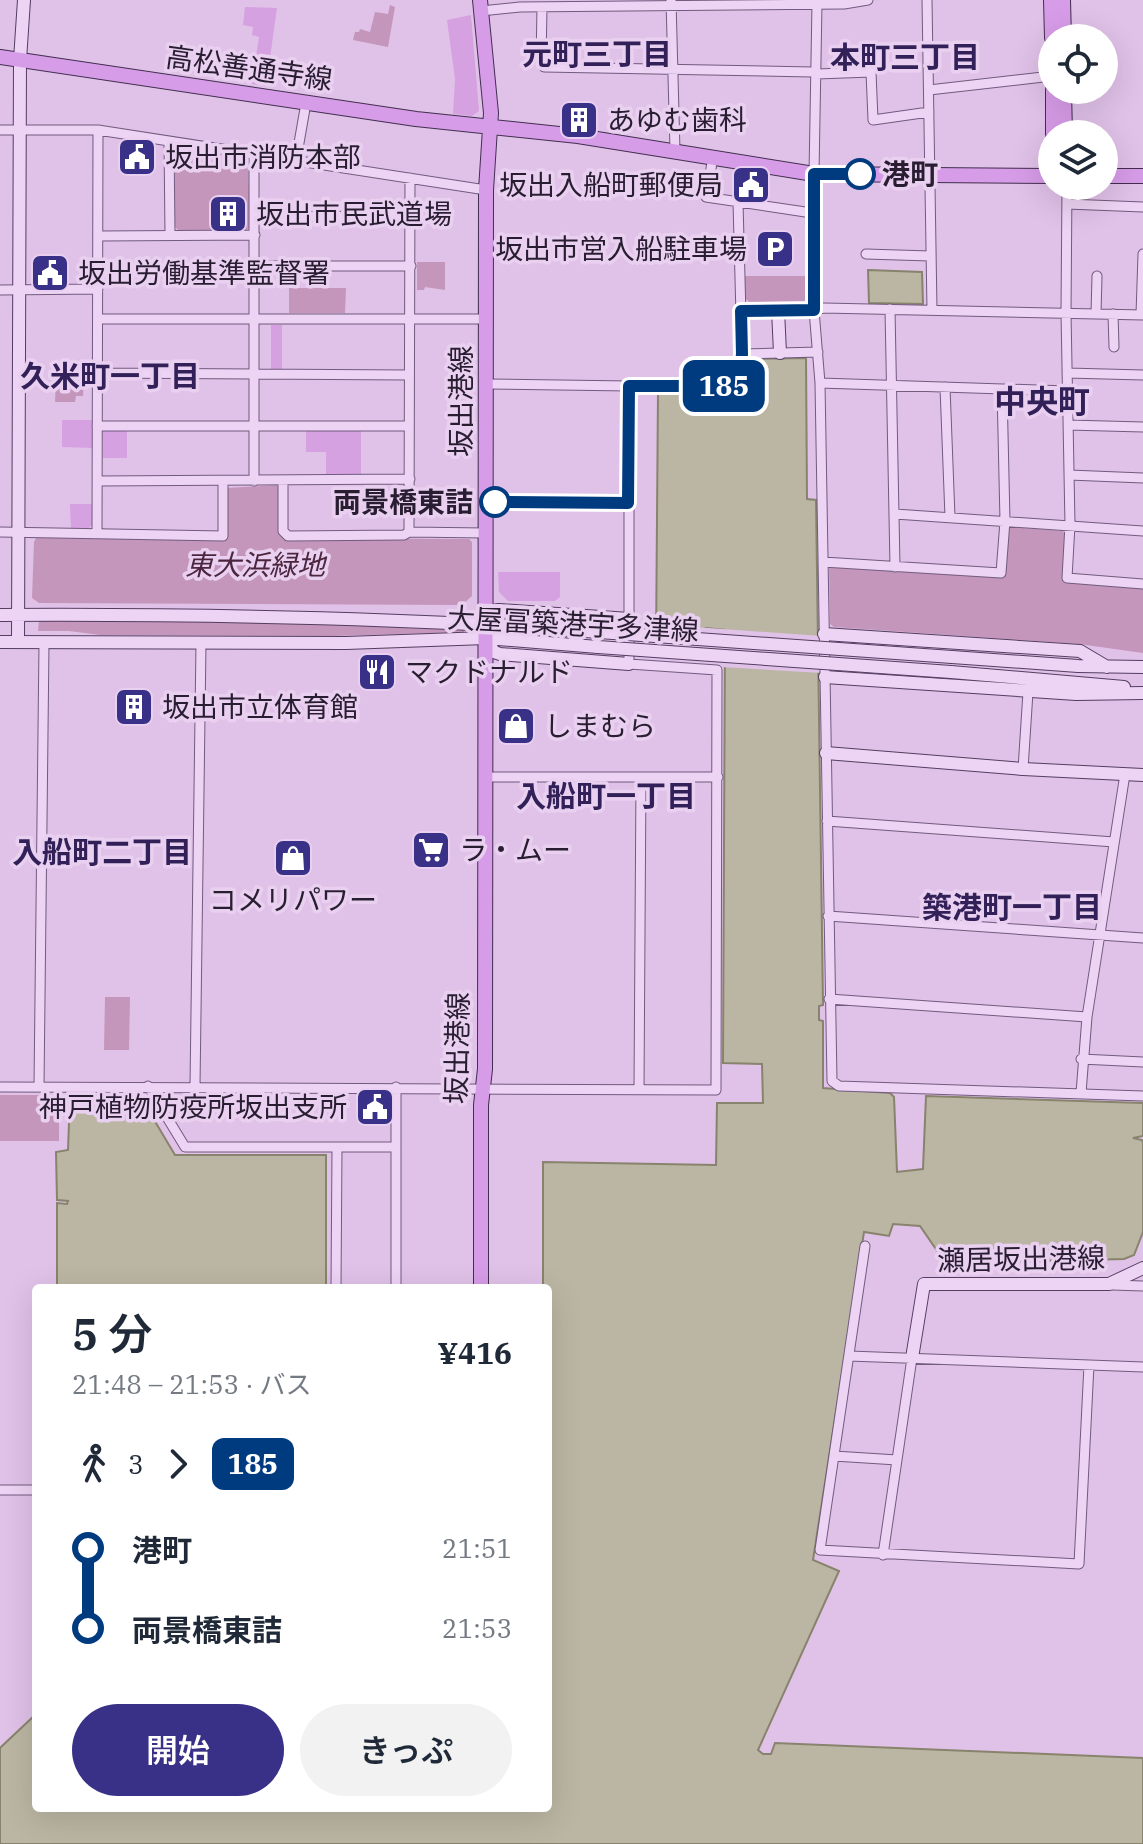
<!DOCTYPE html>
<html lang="ja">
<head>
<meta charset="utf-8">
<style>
  body { margin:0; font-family:"IBM Plex Serif","Noto Sans JP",serif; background:#f2f2f3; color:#1f2937; height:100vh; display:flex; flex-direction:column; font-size:30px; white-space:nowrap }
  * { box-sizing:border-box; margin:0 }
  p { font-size:26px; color:#747a83 }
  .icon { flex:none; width:44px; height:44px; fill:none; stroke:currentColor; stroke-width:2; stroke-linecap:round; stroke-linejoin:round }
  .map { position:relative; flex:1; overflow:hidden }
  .details { position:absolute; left:32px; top:1284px; width:520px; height:528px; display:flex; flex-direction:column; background:#fff; border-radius:8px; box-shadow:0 8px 32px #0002 }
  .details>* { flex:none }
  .badge { padding:0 16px; border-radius:12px; font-size:28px; line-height:52px }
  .fabs { position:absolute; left:1038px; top:24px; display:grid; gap:16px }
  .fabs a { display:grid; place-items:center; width:80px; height:80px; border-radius:50%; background:#fff; box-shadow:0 8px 32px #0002; font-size:40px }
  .map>.badge { position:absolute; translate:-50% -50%; box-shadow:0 0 0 4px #fff }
  .legs { display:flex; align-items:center; gap:12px; height:88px; padding:0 40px; font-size:26px }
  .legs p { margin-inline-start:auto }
  .head { display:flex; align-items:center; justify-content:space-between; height:136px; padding:0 40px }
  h1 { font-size:44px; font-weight:600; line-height:60px }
  .primary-button { display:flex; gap:16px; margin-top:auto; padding:16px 40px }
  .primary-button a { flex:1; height:92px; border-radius:48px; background:#393187; color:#fff; font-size:32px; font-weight:600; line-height:92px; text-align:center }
  .primary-button a+a { background:#f2f2f3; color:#1f2937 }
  ul { padding:0 40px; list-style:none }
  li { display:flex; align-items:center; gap:28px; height:80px; font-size:30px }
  li i { display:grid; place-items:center; width:12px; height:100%; margin:0 10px; background:currentColor }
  li i::after { content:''; width:20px; height:20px; margin:-10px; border:6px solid; border-radius:50%; background:#fff }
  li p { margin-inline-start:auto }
  li:first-child i { background:linear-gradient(#0000 50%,currentColor 0) }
  li:last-child i { background:linear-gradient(currentColor 50%,#0000 0) }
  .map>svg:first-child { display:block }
  .green { fill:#c496bb }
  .sand { fill:#d6a1e1 }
  .water { fill:#bbb6a3; stroke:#87836c; stroke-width:2 }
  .pier { fill:#e0c1e8 }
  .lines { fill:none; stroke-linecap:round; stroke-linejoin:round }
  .street-casing { stroke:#715b7f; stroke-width:11 }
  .secondary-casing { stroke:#533e61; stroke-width:14 }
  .primary-casing { stroke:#402f4d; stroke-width:16 }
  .street { stroke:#edd3f4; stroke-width:9 }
  .secondary { stroke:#edd3f4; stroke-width:12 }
  .primary { stroke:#d79ce8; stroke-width:14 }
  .secondary-bridge-casing { stroke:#533e61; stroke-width:14; stroke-linecap:butt }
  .secondary-bridge { stroke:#edd3f4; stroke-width:12 }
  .line-1-casing { stroke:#fff; stroke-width:18 }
  .line-1 { stroke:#003b80; stroke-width:12 }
  .stop-1-dot { fill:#fff; stroke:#003b80; stroke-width:4 }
  .labels { text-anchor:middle; stroke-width:7; stroke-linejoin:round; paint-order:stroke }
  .street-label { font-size:28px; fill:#281d31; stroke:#ead0f0 }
  .poi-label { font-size:28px; fill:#281d31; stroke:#ead0f0; text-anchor:start }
  .stop-label { font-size:28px; font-weight:bold; fill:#281d31; stroke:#ead0f0; text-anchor:start }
  .park-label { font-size:28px; font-style:italic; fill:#4b263e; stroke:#ead0f0 }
  .neighbourhood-label { font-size:30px; font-weight:bold; fill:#322158; stroke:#ead0f0 }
  .quarter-label { font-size:32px; font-weight:bold; fill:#322158; stroke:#ead0f0 }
</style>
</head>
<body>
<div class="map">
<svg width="1143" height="1844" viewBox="0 0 1143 1844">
  <rect width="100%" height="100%" fill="#e0c1e8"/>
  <path class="green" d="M390 5 395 7 388 47 353 40 355 32H359L360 29 370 32 375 12 388 14Z
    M178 148 248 160 250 227 247 230H178L175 227V151Z
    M417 262H445V290L425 287 424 290H417Z
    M745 276H805L806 299 801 305 753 306 745 298Z
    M289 288H346L345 313H289Z
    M84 379 83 396H76L75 402H55L56 380Z
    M277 485 280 488 282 538 469 539 472 542V596L462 605 39 603 32 598 34 542 36 538H226L227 488Z
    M1010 527 1063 531 1065 534 1063 581 1143 588V653L1079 644 834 627 830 624 829 567 1004 578Z
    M39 620 378 623 404 628 464 630V632L335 636 100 635 69 631H38Z
    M105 997H130L129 1050H104Z
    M0 1095H47V1099H59V1141H0Z"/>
  <path class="sand" d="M245 7 277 8 266 86 252 84 259 37 252 35 253 27 243 25Z
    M471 15 479 111 472 116 453 114 455 79 447 20Z
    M271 325H282V369H271Z
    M62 420H93V448L62 447Z
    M361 429V475H326V452H306V430Z
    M103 430H127V458H103Z
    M70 504H93L94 523 89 528 71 529Z
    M498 572H560V597L555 601H508L499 592Z"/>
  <path class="water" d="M868 270 922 272 923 304 869 303Z
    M806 358 807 499 816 500 823 1005 819 1006V1020L823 1021V1088L890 1093 894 1097 897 1172 923 1169 926 1096 1143 1103V1136L1133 1138 1142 1140 1143 1143V1232L1134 1255 1124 1259 989 1262V1258H972L971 1262 950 1263 940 1255 920 1226 893 1224 889 1236 864 1232 813 1560 839 1571 758 1750 763 1754H771L775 1743 1143 1758V1844H0V1748L36 1714V1808H548V1288H543V1162L716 1165 717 1103H763L762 1064 723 1063 725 630 706 628 656 646 658 393H742L744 359Z
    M70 1096H131L134 1103H144L175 1155H326V1288H57V1203L67 1204 68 1201 57 1200 56 1152 68 1150Z"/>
  <path class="pier" d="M653 624 822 636V673L721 667V633L710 632V650L652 646Z"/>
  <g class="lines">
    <defs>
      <path id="street" d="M671 0 675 151
        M927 0 932 310
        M542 7 541 62 544 67 813 72 817 74 871 72 873 120 929 112
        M481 11 520 7 844 4 868 0
        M929 90 1052 76
        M0 130H98L486 190
        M169 141 170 235
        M713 157 706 197 812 213
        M296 160 306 103
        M814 174 817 3
        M1067 186 1066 313 1070 525 1067 578 1143 584
        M1067 204 1143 207
        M255 217 410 216
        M99 236 255 235
        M866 254 930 256
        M255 266H411
        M0 290 98 289
        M890 309 895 567
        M1096 314 1097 276
        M1113 314 1114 347
        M1141 315 1143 254
        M1143 315 824 308 814 310 820 383 832 1081 839 1086 1143 1096
        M98 319H487
        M742 354 818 352
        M98 373 409 375
        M1067 373 1143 375
        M820 383 1068 391
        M629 386H738L742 354 738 202 744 162
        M945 387 950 517
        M1068 425 1143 427
        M97 426H409
        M1069 475 1143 478
        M98 481 410 479
        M254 481V154
        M283 481V531L288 536 404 535 409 532 485 533
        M485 502 628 503
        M895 514 1143 531
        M0 532 223 536V482
        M97 532 98 130
        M409 532 410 178
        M823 562 1001 573 1005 521 1002 389
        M1023 769 1028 692
        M486 777H718
        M827 821 1114 842
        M828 916 1143 938
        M829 999 1087 1017
        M1081 1059 1143 1062
        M148 1086 185 1147H396
        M195 1086 201 643
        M0 1087 716 1090 717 670 629 664V386L487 384
        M39 1087 44 643
        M396 1087V1288
        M639 1089 641 777
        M1081 1093 1087 1017 1125 774
        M865 1246 820 1550 1079 1564 1089 1365
        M1112 1285 1143 1286
        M336 1288 337 1148
        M849 1356 1143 1367
        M834 1456 897 1460
        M0 1490H36
        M883 1555 912 1358"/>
      <path id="secondary" d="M778 310 780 353
        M741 311 814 310V174
        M0 615C200 614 400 617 599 632
        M486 623 493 611 499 610 629 619
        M824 634 1080 651 1107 667
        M486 638 494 652 500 654 629 664
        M0 642 346 643 486 638 598 647
        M18 642 20 60 24 0
        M952 657 1078 666 1143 667
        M951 672 1124 687
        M825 677 1076 694 1143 693
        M826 753 1023 769 1143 775
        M912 1358 924 1284H1109L1143 1268"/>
      <path id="primary" d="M480 0 491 113 486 190 485 1069 481 1105V1288
        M1051 0 1052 38
        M1063 0 1064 38
        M0 57 416 119 578 136 814 174 1052 176
        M1064 90 1065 134
        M1053 134V90
        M1104 176H1143"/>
    </defs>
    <use href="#street" class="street-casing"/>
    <use href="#secondary" class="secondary-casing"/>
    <use href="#primary" class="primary-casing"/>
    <use href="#street" class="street"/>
    <use href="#secondary" class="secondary"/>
    <use href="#primary" class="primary"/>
    <defs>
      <path id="secondary-bridge" d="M599 632 952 657
        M598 647 951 672"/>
    </defs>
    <use href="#secondary-bridge" class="secondary-bridge-casing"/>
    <use href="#secondary-bridge" class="secondary-bridge"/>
  </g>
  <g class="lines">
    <defs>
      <path id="line-1" d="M495 502 628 503 629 386H738L742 354 741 311 814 310V174H860"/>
    </defs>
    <use href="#line-1" class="line-1-casing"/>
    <use href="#line-1" class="line-1"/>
  </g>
  <defs>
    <symbol id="building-square" viewBox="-11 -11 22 22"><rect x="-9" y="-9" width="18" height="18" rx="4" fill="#393187" stroke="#ead0f0"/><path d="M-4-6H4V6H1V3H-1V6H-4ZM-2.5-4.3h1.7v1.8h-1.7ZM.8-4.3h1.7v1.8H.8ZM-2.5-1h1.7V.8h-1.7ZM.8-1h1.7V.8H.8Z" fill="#fff"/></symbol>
    <symbol id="civic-square" viewBox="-11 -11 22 22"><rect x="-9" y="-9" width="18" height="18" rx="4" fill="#393187" stroke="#ead0f0"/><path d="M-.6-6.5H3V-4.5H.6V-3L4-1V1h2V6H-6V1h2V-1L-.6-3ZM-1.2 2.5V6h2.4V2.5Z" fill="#fff"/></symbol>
    <symbol id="parking-square" viewBox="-11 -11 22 22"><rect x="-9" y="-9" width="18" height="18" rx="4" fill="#393187" stroke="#ead0f0"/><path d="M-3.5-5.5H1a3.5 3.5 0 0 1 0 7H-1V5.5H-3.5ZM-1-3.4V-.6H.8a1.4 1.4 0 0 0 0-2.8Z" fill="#fff"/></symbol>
    <symbol id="restaurant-square" viewBox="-11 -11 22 22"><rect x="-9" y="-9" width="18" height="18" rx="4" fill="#393187" stroke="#ead0f0"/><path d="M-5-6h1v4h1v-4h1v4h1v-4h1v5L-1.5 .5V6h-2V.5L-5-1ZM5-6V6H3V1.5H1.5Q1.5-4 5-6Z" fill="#fff"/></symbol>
    <symbol id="shop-square" viewBox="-11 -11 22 22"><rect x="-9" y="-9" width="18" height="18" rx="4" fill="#393187" stroke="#ead0f0"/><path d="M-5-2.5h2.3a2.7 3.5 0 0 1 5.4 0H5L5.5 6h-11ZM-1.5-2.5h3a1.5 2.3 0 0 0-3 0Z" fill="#fff"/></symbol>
    <symbol id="supermarket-square" viewBox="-11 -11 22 22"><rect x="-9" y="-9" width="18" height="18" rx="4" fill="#393187" stroke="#ead0f0"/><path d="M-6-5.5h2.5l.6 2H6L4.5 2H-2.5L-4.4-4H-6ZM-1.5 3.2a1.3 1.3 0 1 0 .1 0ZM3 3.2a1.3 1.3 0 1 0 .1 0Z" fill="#fff"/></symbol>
  </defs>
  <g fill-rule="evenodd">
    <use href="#building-square" x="557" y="98" width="44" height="44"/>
    <use href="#civic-square" x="115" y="135" width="44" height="44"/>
    <use href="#civic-square" x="729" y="163" width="44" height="44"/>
    <use href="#building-square" x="206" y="192" width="44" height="44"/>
    <use href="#parking-square" x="753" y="227" width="44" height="44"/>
    <use href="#civic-square" x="28" y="251" width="44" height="44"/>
    <use href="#restaurant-square" x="355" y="650" width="44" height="44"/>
    <use href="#building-square" x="112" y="685" width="44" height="44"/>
    <use href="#shop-square" x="494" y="704" width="44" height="44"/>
    <use href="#supermarket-square" x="409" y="828" width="44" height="44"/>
    <use href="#shop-square" x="271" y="836" width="44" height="44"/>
    <use href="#civic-square" x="353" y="1085" width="44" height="44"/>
  </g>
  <g class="stop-1-dot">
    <circle cx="860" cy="174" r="14"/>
    <circle cx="495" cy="502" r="14"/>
  </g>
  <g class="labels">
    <g class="street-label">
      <text transform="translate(249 68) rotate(8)" y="10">高松善通寺線</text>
      <text transform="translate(461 401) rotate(-90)" y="10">坂出港線</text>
      <text transform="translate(573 624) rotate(3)" y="10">大屋冨築港宇多津線</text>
      <text transform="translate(457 1048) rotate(-89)" y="10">坂出港線</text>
      <text transform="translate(1021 1259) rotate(-1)" y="10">瀬居坂出港線</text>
    </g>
    <g class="poi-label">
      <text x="607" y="130">あゆむ歯科</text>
      <text x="165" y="167">坂出市消防本部</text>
      <text x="723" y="195" text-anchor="end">坂出入船町郵便局</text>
      <text x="256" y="224">坂出市民武道場</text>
      <text x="747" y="259" text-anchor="end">坂出市営入船駐車場</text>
      <text x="78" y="283">坂出労働基準監督署</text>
      <text x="405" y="682">マクドナルド</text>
      <text x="162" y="717">坂出市立体育館</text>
      <text x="544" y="736">しまむら</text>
      <text x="459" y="860">ラ・ムー</text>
      <text x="293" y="910" text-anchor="middle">コメリパワー</text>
      <text x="347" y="1117" text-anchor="end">神戸植物防疫所坂出支所</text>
    </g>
    <g class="stop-label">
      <text x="882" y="184">港町</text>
      <text x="473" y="512" text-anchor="end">両景橋東詰</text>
    </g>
    <g class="park-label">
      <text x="255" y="575">東大浜緑地</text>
    </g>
    <g class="neighbourhood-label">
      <text x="597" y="65">元町三丁目</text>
      <text x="905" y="68">本町三丁目</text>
      <text x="110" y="387">久米町一丁目</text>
      <text x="606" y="807">入船町一丁目</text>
      <text x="102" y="863">入船町二丁目</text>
      <text x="1012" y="918">築港町一丁目</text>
    </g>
    <g class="quarter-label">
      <text x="1042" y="413">中央町</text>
    </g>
  </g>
</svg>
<div class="fabs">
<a><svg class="icon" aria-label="locate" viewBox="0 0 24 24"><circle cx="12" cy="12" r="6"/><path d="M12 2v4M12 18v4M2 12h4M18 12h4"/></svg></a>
<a><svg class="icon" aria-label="layers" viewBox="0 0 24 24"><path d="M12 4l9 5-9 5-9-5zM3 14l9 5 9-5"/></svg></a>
</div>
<b class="badge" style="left:724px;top:386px;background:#003b80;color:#fff">185</b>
<section class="details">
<div class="head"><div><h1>5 分</h1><p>21:48 – 21:53 · バス</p></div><b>¥416</b></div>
<div class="legs"><svg class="icon" aria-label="walk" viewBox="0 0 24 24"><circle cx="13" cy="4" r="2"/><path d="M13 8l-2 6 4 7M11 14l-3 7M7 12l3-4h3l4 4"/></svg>3<svg class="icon" aria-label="forward" viewBox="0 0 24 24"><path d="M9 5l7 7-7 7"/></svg><b class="badge" style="background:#003b80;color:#fff">185</b></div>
<ul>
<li><i style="color:#003b80"></i><b>港町</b><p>21:51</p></li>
<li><i style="color:#003b80"></i><b>両景橋東詰</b><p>21:53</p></li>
</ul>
<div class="primary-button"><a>開始</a><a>きっぷ</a></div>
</section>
</div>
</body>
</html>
